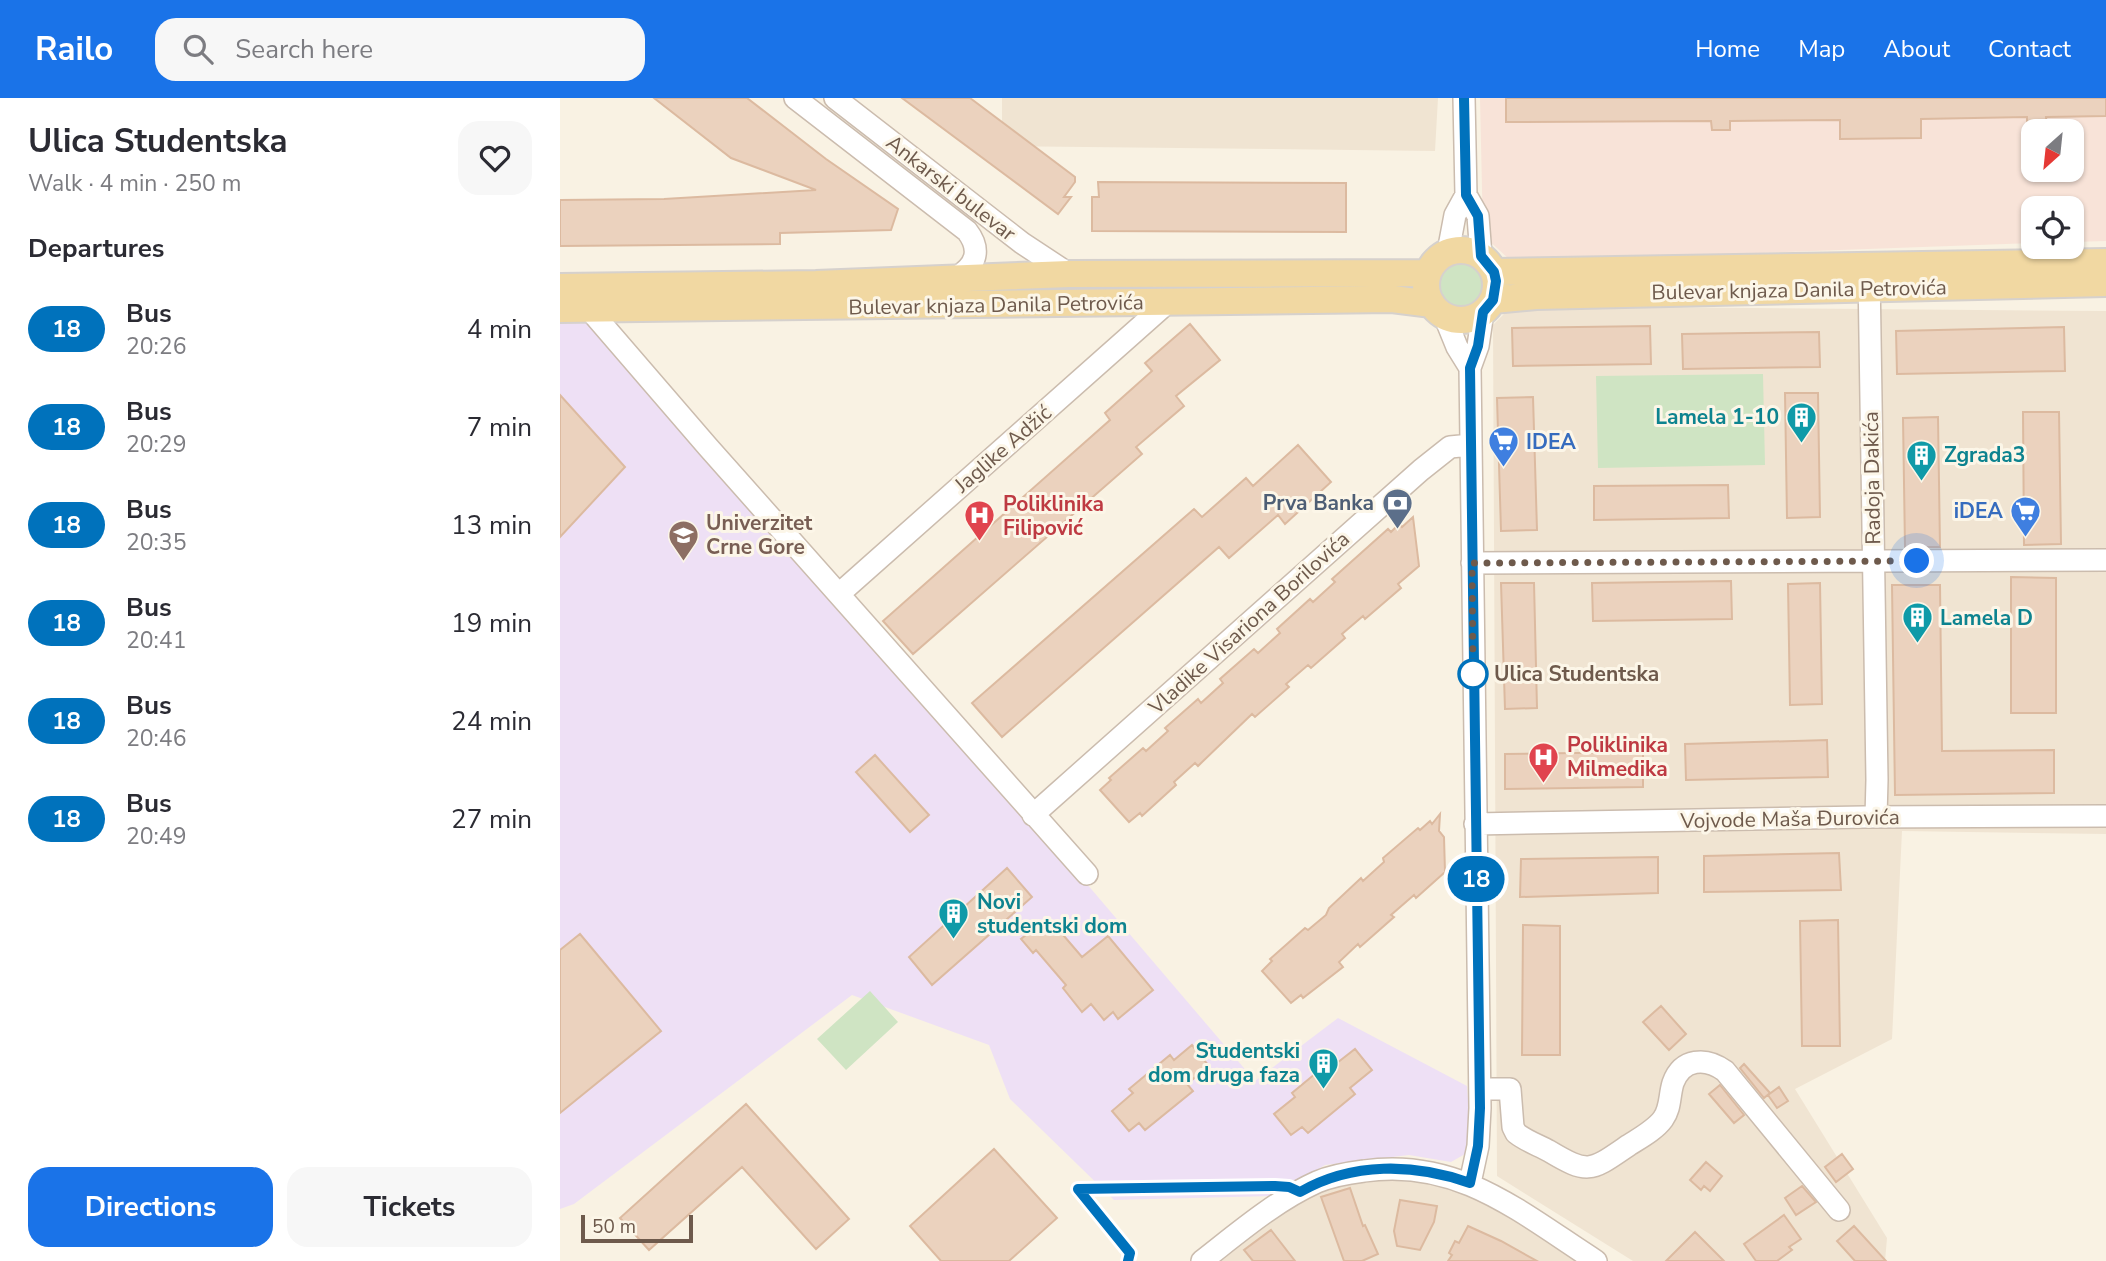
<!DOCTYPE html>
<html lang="en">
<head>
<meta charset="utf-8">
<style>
  body { margin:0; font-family:"Nunito Sans",sans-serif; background:#f7f7f7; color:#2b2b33; height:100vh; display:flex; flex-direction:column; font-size:26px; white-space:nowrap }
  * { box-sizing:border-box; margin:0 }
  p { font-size:23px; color:#7c7c81 }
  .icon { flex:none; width:38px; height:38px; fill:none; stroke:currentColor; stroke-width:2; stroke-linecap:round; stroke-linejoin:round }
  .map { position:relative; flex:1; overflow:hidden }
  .sheet { display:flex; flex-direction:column; background:#fff; width:560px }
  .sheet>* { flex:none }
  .badge { padding:0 14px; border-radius:23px; font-size:24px; line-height:46px }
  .needle { width:46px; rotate:207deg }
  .buttons { position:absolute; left:1461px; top:21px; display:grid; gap:14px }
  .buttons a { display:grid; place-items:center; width:63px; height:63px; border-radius:14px; background:#fff; box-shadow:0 2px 5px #0004; font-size:35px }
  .scale { position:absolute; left:21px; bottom:18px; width:112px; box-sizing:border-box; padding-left:7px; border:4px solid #6e5a4c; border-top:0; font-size:19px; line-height:24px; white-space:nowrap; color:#6e5a4c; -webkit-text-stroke:5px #fcf6e8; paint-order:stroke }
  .you { position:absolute; width:35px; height:35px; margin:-18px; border:5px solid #fff; border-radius:50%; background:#1a73e8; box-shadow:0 0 0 10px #1a73e833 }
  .map>.badge { position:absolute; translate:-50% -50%; box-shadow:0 0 0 4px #fff }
  h2 { padding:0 28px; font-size:26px; line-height:63px }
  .round { display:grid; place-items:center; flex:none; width:74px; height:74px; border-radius:21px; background:#f7f7f7 }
  .head { display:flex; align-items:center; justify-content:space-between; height:119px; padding:0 28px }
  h1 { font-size:33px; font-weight:700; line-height:52px }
  .primary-button { display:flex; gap:14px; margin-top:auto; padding:14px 28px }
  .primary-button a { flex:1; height:80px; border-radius:21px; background:#1a73e8; color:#fff; font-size:28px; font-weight:700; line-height:80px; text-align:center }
  .primary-button a+a { background:#f7f7f7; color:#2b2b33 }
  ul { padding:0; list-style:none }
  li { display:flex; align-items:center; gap:21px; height:98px; padding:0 28px }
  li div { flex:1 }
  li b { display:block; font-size:26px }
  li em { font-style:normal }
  li .badge { min-width:77px; font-weight:700; text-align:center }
  header { display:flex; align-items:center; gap:42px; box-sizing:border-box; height:98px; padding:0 35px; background:#1a73e8; color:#fff }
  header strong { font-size:33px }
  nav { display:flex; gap:38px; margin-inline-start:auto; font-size:24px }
  .search { width:490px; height:63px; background:#f7f7f7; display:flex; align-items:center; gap:18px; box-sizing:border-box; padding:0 24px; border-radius:21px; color:#7c7c81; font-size:26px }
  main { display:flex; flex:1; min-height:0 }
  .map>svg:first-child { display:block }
  .residential { fill:#f0e4d2 }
  .commercial { fill:#f8e3d8; fill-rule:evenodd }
  .education { fill:#eee0f5 }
  .green { fill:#cfe4c3 }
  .building { fill:#ebd2be; stroke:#dcbaa0; stroke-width:2 }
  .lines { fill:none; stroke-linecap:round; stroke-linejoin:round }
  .minor-casing { stroke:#cbbcae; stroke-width:24 }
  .major-casing { stroke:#d6d1cd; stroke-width:30 }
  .minor { stroke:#fff; stroke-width:21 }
  .major { stroke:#f1d8a2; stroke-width:26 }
  .line-casing { stroke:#fff; stroke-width:16 }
  .line { stroke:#0072bc; stroke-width:10 }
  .walk { stroke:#6e5a4c; stroke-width:7; stroke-dasharray:0 12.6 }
  .stop-dot { fill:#fff; stroke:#0072bc; stroke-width:3.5 }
  .labels { text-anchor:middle; stroke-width:6; stroke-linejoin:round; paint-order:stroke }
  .street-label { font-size:21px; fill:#6e5a4c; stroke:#fcf6e8 }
  .culture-label { font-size:21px; font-weight:bold; fill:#0d838f; stroke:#fcf6e8; text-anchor:start }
  .shop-label { font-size:21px; font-weight:bold; fill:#366cbe; stroke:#fcf6e8; text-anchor:start }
  .service-label { font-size:21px; font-weight:bold; fill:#4e5e75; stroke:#fcf6e8; text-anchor:end }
  .health-label { font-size:21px; font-weight:bold; fill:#be3a42; stroke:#fcf6e8; text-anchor:start }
  .education-label { font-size:21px; font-weight:bold; fill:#785e54; stroke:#fcf6e8; text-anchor:start }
  .stop-label { font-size:21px; font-weight:bold; fill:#6e5a4c; stroke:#fcf6e8; text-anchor:start }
</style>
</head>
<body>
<header>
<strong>Railo</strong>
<div class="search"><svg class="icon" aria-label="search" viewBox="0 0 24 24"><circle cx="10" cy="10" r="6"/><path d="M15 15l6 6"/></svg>Search here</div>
<nav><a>Home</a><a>Map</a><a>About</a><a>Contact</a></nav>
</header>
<main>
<section class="sheet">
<div class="head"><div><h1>Ulica Studentska</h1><p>Walk · 4 min · 250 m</p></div><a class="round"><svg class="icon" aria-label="heart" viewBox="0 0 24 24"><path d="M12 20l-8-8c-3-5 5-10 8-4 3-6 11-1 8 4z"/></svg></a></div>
<h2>Departures</h2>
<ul>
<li><span class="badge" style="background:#0072bc;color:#fff">18</span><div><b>Bus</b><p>20:26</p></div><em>4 min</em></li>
<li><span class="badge" style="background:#0072bc;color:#fff">18</span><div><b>Bus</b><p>20:29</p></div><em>7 min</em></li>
<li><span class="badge" style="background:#0072bc;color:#fff">18</span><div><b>Bus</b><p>20:35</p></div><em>13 min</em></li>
<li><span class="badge" style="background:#0072bc;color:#fff">18</span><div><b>Bus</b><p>20:41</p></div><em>19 min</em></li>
<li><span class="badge" style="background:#0072bc;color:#fff">18</span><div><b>Bus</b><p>20:46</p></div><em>24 min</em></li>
<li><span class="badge" style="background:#0072bc;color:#fff">18</span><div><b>Bus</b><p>20:49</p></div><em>27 min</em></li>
</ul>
<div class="primary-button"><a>Directions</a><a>Tickets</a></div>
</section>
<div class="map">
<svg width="1546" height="1163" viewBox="0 0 1546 1163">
  <rect width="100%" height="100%" fill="#f9f2e3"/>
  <path class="residential" d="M442 0H878L875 53 442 48Z
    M952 208 1546 213V736L1342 733 1332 941 1235 991 1327 1140 1325 1163H1073L937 1078 933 227Z
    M809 1081 864 1085 910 1095 1027 1163H656L760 1087Z"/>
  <path class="commercial" d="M920 0H1546V143L1512 144V110H1474L1473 145 952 164 923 137ZM1474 33H1512V72H1474Z"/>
  <path class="education" d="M0 223H33L457 704 695 983 778 920 907 988 912 1052 891 1064 849 1057 765 1067 714 1098 554 1102 450 1001 429 947 292 897 14 1106 0 1111Z"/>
  <path class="green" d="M878 187a24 24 0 1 1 48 0a24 24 0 1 1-48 0Z
    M1203 276 1205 367 1038 370 1036 278Z
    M310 893 338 924 286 972 257 941Z"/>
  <path class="building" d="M94 0H187L266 61 338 111 331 132 220 135V146L0 148V102L104 101 256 92 171 60Z
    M342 0H410L515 79V84L504 99H511L498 116Z
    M946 0H1546V18L1486 19 1487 28H1467V19L1361 21V40L1280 41V22L1170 23V32H1152L1151 23 946 24Z
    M538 84 786 85V134L532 133V99H539Z
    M630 226 660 262 616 298 624 308 576 349 582 356 353 556 323 523 550 322 545 315 592 273 585 265Z
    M1090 228 1091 266 953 268 952 230Z
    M1504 229 1505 273 1337 276 1336 233Z
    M1259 234 1260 269 1123 271 1122 236Z
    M1225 295H1258L1260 419 1227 420Z
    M0 297 65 369 0 439Z
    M973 299 977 432 941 433 937 300Z
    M1463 314H1499L1501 446 1464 447Z
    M1378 319 1380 449H1345L1343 320Z
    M738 347 771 384 725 426 718 417 669 460 659 449 442 639 412 605 634 411 642 419 686 380 693 388Z
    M1168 387 1169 420 1034 422V388Z
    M853 419 859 468 838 486 841 490 805 521 803 518 782 536 785 540 751 570 748 567 726 586 729 589 695 619 692 616 638 668 635 665 614 684 616 687 582 718 580 715 569 724 540 692 551 682 549 680 583 650 586 653 608 633 605 630 638 601 641 605 663 585 660 581 694 551 698 555 720 535 717 531 750 501 753 504 775 484 772 481 828 431 831 434 839 426 842 429Z
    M1451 479 1496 480V615H1451Z
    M1171 483 1172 521 1033 523 1032 485Z
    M941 485H974L977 610 945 611Z
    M1260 485 1262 606 1230 607 1228 486Z
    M1332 487H1380L1382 653 1494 652V695L1335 697Z
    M1267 642 1268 679 1126 682 1125 646Z
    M1083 654V689L945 691V656Z
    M315 657 369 717 350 734 296 674Z
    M880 716 879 733 884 739 885 774 856 800 854 797 831 817 834 819 800 849 798 846 779 864 783 869 743 900 741 897 731 905 702 873 712 863 710 861 745 830 748 832 766 817 769 810 801 780 803 783 824 764 823 760 858 730 860 732 870 723 872 726Z
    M1279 755 1281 792 1144 794V758Z
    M1098 759V795L960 799 961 761Z
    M447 770 472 799 372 887 349 859Z
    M1278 822 1280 948H1242L1240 823Z
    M482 824 486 829 492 824 522 859 548 838 593 892 558 921 553 914 544 922 531 906 522 914 503 890 506 887 476 852 473 855 461 841Z
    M963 827 1000 828V957H962Z
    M20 836 101 933 0 1015V852Z
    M1101 908 1126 936 1109 952 1083 924Z
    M632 947 649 968 627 986 633 993 585 1032 579 1025 569 1033 552 1013 573 995 569 991 610 957 614 962Z
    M795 951 812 972 790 990 795 996 748 1035 742 1029 731 1037 714 1016 735 999 732 995 773 961 777 965Z
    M1184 966 1210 995 1204 1000 1180 970Z
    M1160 987 1184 1017 1174 1025 1149 996Z
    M1219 989 1228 1003 1217 1010 1208 997Z
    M186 1006 289 1121 256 1151 182 1069 89 1152 60 1120Z
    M434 1051 497 1120 449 1163H381L350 1128Z
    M1282 1056 1293 1071 1276 1084 1265 1069Z
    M1146 1064 1162 1078 1150 1093 1144 1088 1141 1092 1130 1082Z
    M1242 1088 1256 1104 1236 1117 1225 1100Z
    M790 1090 803 1128 805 1127 818 1156 802 1163H784L761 1099Z
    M840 1102 877 1108 874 1124 860 1152 837 1148 834 1133Z
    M1224 1117 1241 1141 1229 1149 1232 1152 1217 1163H1196L1184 1146Z
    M908 1128 941 1143 977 1163H888L892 1157 889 1155 895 1143 899 1145Z
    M1294 1128 1326 1163H1295L1277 1143Z
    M711 1132 735 1163H693L684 1152Z
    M1135 1134 1164 1163H1106Z"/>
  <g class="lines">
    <defs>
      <path id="minor" d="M235 0 407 133C421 151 417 167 397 179
        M275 0 462 145 509 176
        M904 0 906 97 918 118 921 158
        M888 154 895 117 906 97
        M1309 175 1317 682 1316 719
        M29 211 148 349 527 776
        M884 217 897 249 910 270
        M912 465 1546 462
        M279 496 607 205
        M473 717 861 372 890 349 911 347
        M915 726 1304 719 1546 718
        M920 991H950L953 1029 956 1035C966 1043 978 1047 989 1053 1029 1077 1031 1073 1069 1047 1080 1040 1095 1032 1103 1021 1111 1010 1109 998 1113 985 1122 960 1146 959 1165 973L1279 1112
        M910 1085 918 1048 920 1010 910 270 918 248 923 214
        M642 1163C678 1135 715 1103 757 1084 771 1078 788 1075 804 1073 898 1059 961 1115 1036 1163"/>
      <path id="major" d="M866 187a35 35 0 1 1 70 0a35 35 0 1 1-70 0Z
        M934 174 1546 164
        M0 189 256 186 509 176 868 175
        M933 202 976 198 1546 185
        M0 211 832 201 872 206"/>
    </defs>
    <use href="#minor" class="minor-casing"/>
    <use href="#major" class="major-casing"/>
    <use href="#minor" class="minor"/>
    <use href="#major" class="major"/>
  </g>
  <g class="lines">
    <defs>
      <path id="line" d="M568 1163 570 1155 518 1091 715 1088 729 1089 740 1094C792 1064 854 1065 910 1085L918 1048 920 1010 910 270 918 248 923 214 933 202 936 183 934 174 921 158 918 118 906 97 904 0"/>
    </defs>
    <use href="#line" class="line-casing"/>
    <use href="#line" class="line"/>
    <path class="walk" d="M913 576 912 465 1357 463"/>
  </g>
  <defs>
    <symbol id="building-pin" viewBox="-11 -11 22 30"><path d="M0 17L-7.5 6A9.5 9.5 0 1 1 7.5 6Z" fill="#0f9aa8" stroke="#fcf6e8"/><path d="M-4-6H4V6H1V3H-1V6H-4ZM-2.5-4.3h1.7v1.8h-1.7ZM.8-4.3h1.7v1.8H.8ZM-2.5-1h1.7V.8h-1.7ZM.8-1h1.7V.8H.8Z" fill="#fff"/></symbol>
    <symbol id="supermarket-pin" viewBox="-11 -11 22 30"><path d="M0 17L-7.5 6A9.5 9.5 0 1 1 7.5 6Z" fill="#3f7fe0" stroke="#fcf6e8"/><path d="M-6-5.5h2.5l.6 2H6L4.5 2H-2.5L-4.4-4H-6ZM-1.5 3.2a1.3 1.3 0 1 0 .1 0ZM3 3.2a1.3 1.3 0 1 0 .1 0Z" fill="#fff"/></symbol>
    <symbol id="bank-pin" viewBox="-11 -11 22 30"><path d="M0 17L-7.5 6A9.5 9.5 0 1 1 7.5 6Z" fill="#5c6f8a" stroke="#fcf6e8"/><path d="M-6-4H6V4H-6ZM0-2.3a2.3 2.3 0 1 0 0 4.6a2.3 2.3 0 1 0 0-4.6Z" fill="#fff"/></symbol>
    <symbol id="hospital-pin" viewBox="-11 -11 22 30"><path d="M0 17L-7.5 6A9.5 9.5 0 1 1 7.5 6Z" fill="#e0444e" stroke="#fcf6e8"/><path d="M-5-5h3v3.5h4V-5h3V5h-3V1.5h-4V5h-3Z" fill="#fff"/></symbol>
    <symbol id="university-pin" viewBox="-11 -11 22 30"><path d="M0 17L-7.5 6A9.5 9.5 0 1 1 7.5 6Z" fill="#8d6e63" stroke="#fcf6e8"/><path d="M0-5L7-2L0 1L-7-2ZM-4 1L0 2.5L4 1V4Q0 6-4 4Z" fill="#fff"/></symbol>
  </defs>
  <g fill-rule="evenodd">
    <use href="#building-pin" x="1224" y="302" width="35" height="47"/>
    <use href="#supermarket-pin" x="926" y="326" width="35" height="47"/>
    <use href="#building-pin" x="1344" y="340" width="35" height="47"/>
    <use href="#bank-pin" x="820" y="388" width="35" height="47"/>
    <use href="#supermarket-pin" x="1448" y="396" width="35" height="47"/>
    <use href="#hospital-pin" x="402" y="400" width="35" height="47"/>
    <use href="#university-pin" x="106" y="420" width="35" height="47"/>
    <use href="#building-pin" x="1340" y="502" width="35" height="47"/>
    <use href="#hospital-pin" x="966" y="642" width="35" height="47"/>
    <use href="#building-pin" x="376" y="798" width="35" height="47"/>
    <use href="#building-pin" x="746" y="948" width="35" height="47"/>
  </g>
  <circle class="stop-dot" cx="913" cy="576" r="14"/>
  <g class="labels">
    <g class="street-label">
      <text transform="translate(391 90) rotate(38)" y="7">Ankarski bulevar</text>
      <text transform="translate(1239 192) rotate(-1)" y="7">Bulevar knjaza Danila Petrovića</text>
      <text transform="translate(436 207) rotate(-1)" y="7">Bulevar knjaza Danila Petrovića</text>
      <text transform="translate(443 351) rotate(-41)" y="7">Jaglike Adžić</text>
      <text transform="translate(1312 380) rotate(-91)" y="7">Radoja Dakića</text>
      <text transform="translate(689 525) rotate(-42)" y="7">Vladike Visariona Borilovića</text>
      <text transform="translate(1230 721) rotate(-1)" y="7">Vojvode Maša Đurovića</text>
    </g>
    <g class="culture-label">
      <text x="1219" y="326" text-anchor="end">Lamela 1-10</text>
      <text x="1384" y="364">Zgrada3</text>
      <text x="1380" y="527">Lamela D</text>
      <text x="417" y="811">Novi<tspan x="417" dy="24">studentski dom</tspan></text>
      <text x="740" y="960" text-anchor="end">Studentski<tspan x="740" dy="24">dom druga faza</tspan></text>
    </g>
    <g class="shop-label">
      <text x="966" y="351">IDEA</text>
      <text x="1443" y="420" text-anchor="end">iDEA</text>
    </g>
    <g class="service-label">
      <text x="814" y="412">Prva Banka</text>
    </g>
    <g class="health-label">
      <text x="443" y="413">Poliklinika<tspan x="443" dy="24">Filipović</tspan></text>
      <text x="1007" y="654">Poliklinika<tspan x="1007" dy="24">Milmedika</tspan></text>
    </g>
    <g class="education-label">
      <text x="146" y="432">Univerzitet<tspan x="146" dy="24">Crne Gore</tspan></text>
    </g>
    <g class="stop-label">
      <text x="934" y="583">Ulica Studentska</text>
    </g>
  </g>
</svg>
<div class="buttons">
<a><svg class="needle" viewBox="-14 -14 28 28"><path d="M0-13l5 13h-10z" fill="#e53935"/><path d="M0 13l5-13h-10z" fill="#7c7c81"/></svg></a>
<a><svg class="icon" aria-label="locate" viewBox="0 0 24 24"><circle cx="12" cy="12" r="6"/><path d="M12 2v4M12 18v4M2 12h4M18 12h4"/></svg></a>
</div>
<div class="scale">50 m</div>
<div class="you" style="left:1357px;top:463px"></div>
<b class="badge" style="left:916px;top:781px;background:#0072bc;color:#fff">18</b>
</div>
</main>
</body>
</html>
